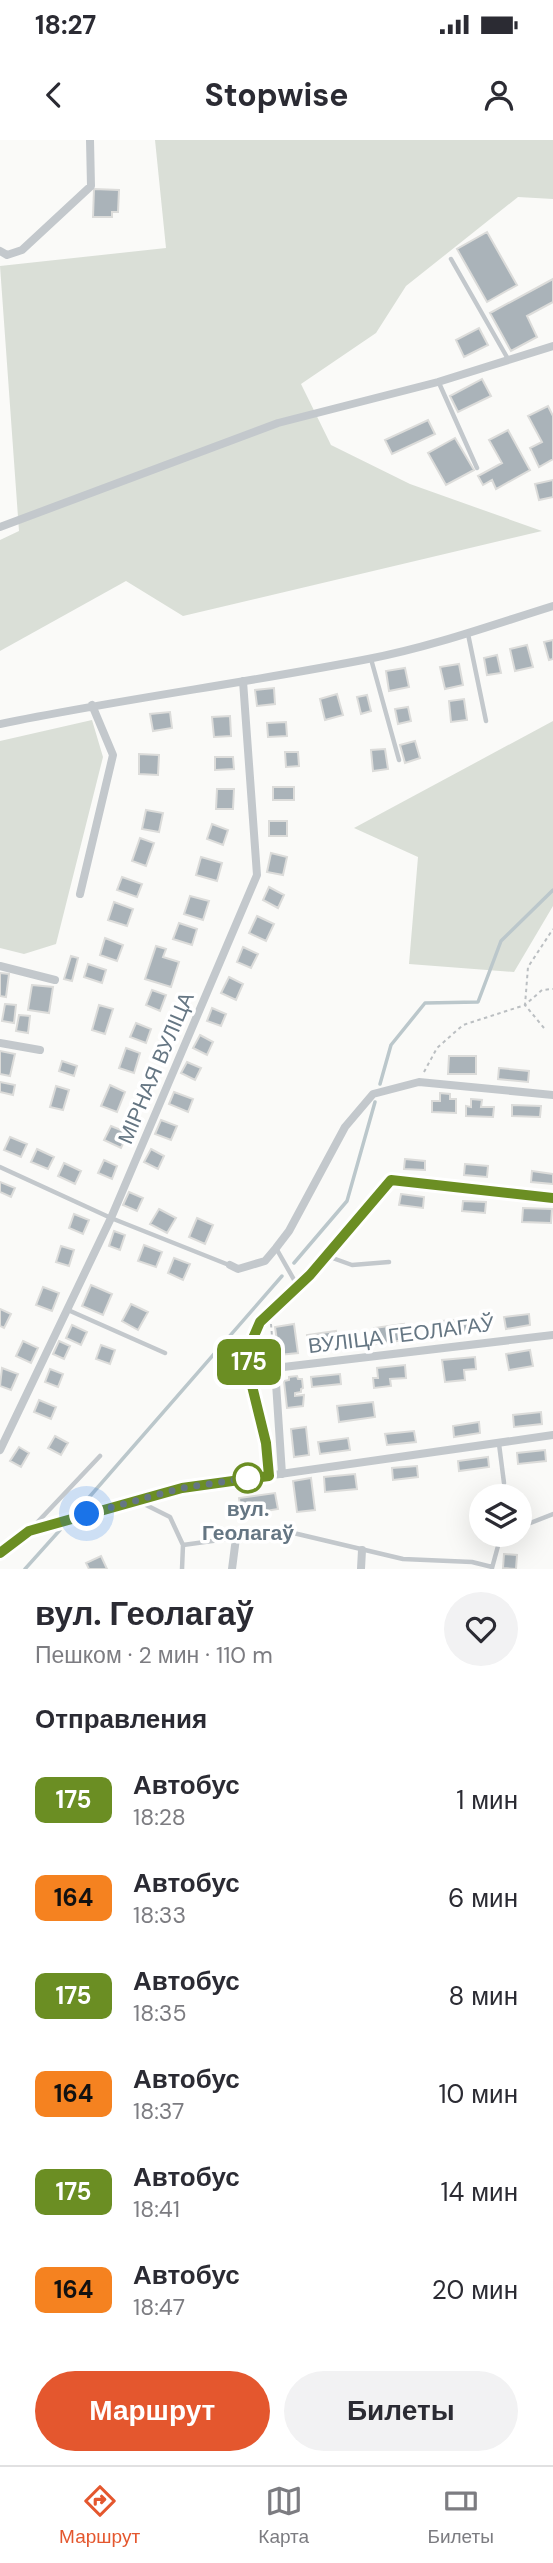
<!DOCTYPE html>
<html lang="ru">
<head>
<meta charset="utf-8">
<style>
  body { margin:0; font-family:"DM Sans",sans-serif; background:#f2f2f3; color:#2b2b33; height:100vh; display:flex; flex-direction:column; font-size:26px; white-space:nowrap }
  * { box-sizing:border-box; margin:0 }
  p { font-size:23px; color:#7c7c81 }
  .icon { flex:none; width:38px; height:38px; fill:none; stroke:currentColor; stroke-width:2; stroke-linecap:round; stroke-linejoin:round }
  .map { position:relative; height:1429px; overflow:hidden }
  .details { display:flex; flex-direction:column; background:#fff; flex:1 }
  .details>* { flex:none }
  .badge { padding:0 14px; border-radius:10px; font-size:24px; line-height:46px }
  .fabs { position:absolute; left:469px; top:1344px; display:grid; gap:14px }
  .fabs a { display:grid; place-items:center; width:63px; height:63px; border-radius:50%; background:#fff; box-shadow:0 7px 28px #0002; font-size:35px }
  .you { position:absolute; width:35px; height:35px; margin:-18px; border:5px solid #fff; border-radius:50%; background:#1a73e8; box-shadow:0 0 0 10px #1a73e833 }
  .map>.badge { position:absolute; translate:-50% -50%; box-shadow:0 0 0 4px #fff }
  h2 { padding:0 35px; font-size:26px; line-height:63px }
  .round { display:grid; place-items:center; flex:none; width:74px; height:74px; border-radius:37px; background:#f2f2f3 }
  .head { display:flex; align-items:center; justify-content:space-between; height:119px; padding:0 35px }
  h1 { font-size:33px; font-weight:700; line-height:52px }
  .action { display:flex; gap:14px; margin-top:auto; padding:14px 35px }
  .action a { flex:1; height:80px; border-radius:42px; background:#e4572e; color:#fff; font-size:28px; font-weight:700; line-height:80px; text-align:center }
  .action a+a { background:#f2f2f3; color:#2b2b33 }
  ul { padding:0; list-style:none }
  li { display:flex; align-items:center; gap:21px; height:98px; padding:0 35px }
  li div { flex:1 }
  li b { display:block; font-size:26px }
  li em { font-style:normal }
  li .badge { min-width:77px; font-weight:700; text-align:center }
  .status { display:flex; justify-content:space-between; align-items:center; height:49px; padding:0 35px; background:#fff; direction:ltr }
  .status svg { height:19px; fill:currentColor }
  header { display:flex; justify-content:space-between; align-items:center; height:91px; padding:0 35px; background:#fff; font-size:32px; font-weight:700 }
  .tabs { display:flex; justify-content:space-around; align-items:center; height:98px; border-top:2px solid #e1e1e2; background:#fff; font-size:19px; color:#7c7c81 }
  .tabs a { display:grid; justify-items:center; gap:4px }
  .tabs .on { color:#e4572e }
  .map>svg:first-child { display:block }
  .green { fill:#dadfd7 }
  .lines { fill:none; stroke-linecap:round; stroke-linejoin:round }
  .stream { stroke:#bbc7cb; stroke-width:3.5 }
  .building { fill:#aab3b9; stroke:#dcdcda; stroke-width:2 }
  .path { stroke:#bbbfc2; stroke-width:2; stroke-dasharray:3.5 3.5; stroke-linecap:butt }
  .lane { stroke:#c3c8cc; stroke-width:4.5 }
  .street { stroke:#c3c8cc; stroke-width:8 }
  .line-casing { stroke:#fff; stroke-width:16 }
  .line { stroke:#6b8e23; stroke-width:10 }
  .walk { stroke:#657683; stroke-width:7; stroke-dasharray:0 12.6 }
  .stop-dot { fill:#fff; stroke:#6b8e23; stroke-width:3.5 }
  .labels { text-anchor:middle; stroke-width:7; stroke-linejoin:round; paint-order:stroke }
  .street-label { font-size:21px; fill:#657683; stroke:#fff }
  .stop-label { font-size:21px; font-weight:bold; fill:#657683; stroke:#fff }
</style>
</head>
<body>
<div class="status"><b>18:27</b><svg viewBox="0 0 49 12"><path d="M0 12V9h3v3zM5 12V6h3v6zM10 12V3h3v9zM15 12V0h3v12zM26 1h20v11H26zM47 4h2v5h-2z"/></svg></div>
<header><svg class="icon" aria-label="back" viewBox="0 0 24 24"><path d="M15 5l-7 7 7 7"/></svg>Stopwise<svg class="icon" aria-label="person" viewBox="0 0 24 24"><circle cx="12" cy="8" r="4"/><path d="M4 21q1-7 8-7t8 7"/></svg></header>
<div class="map">
<svg width="553" height="1429" viewBox="0 0 553 1429">
  <rect width="100%" height="100%" fill="#fafaf8"/>
  <path class="green" d="M155 0H553V59L518 57 406 146 376 193 301 244 331 305 410 344 542 391 183 476 126 441 0 511V400L19 391 0 126 166 108Z
    M92 580 103 617 56 804 24 814 0 808V601Z
    M553 581V766L514 832 409 824 418 717 354 688Z"/>
  <g class="lines">
    <path class="stream" d="M380 944 391 905 425 863 478 862 501 801 553 750
      M294 1123 347 1061 375 962
      M78 1370 282 1136
      M25 1429 60 1390"/>
  </g>
  <path class="building" d="M94 49 119 50 118 72H112V77H93Z
    M487 92 517 145 487 162 457 109Z
    M553 139V162L527 176 537 197 511 211 490 173Z
    M479 188 488 205 464 217 456 200Z
    M482 239 491 256 458 272 450 256Z
    M548 266 553 276V319L539 327 530 308 542 302 528 276Z
    M428 280 435 294 392 314 385 300Z
    M508 290 530 330 496 349 492 340 483 345 478 336 502 323 489 300Z
    M455 298 474 330 446 345 428 313Z
    M553 340V357L539 360 535 344Z
    M553 500V519L549 520 544 502Z
    M527 505 533 527 515 531 510 509Z
    M497 515 501 533 487 535 484 518Z
    M459 524 463 545 445 549 440 527Z
    M405 528 409 547 389 551 386 531Z
    M274 548 275 564 257 566 255 550Z
    M337 554 343 575 325 580 320 559Z
    M367 555 371 571 361 574 357 557Z
    M464 559 467 580 451 582 449 561Z
    M408 567 411 581 398 584 395 569Z
    M170 572 172 588 153 591 150 574Z
    M230 576 231 596 214 597 212 577Z
    M286 582 287 596 268 597 267 583Z
    M415 601 420 618 405 623 400 605Z
    M385 609 388 629 373 631 371 610Z
    M285 612H298L299 626 286 627Z
    M139 614 159 615 158 635 139 634Z
    M215 617H233L234 629 215 630Z
    M273 647H294V660H273Z
    M217 649H234L233 669H216Z
    M146 670 163 673 159 692 142 689Z
    M269 681H287V696H269Z
    M212 684 228 690 223 705 207 699Z
    M140 698 154 703 146 726 132 721Z
    M271 713 287 717 283 735 267 732Z
    M201 717 222 723 217 741 196 735Z
    M122 737 142 744 137 757 117 750Z
    M269 747 284 755 278 768 263 760Z
    M190 756 209 761 203 780 184 774Z
    M114 762 133 769 127 786 108 780Z
    M257 776 274 784 266 801 249 793Z
    M179 783 197 789 192 805 173 799Z
    M105 798 123 805 117 821 100 815Z
    M156 806 166 809 163 817 179 822 171 847 145 839Z
    M243 807 258 814 251 828 237 822Z
    M71 816 78 818 72 841 64 839Z
    M88 824 106 830 102 843 84 837Z
    M0 833 9 834 6 857 0 856Z
    M229 837 243 844 236 860 221 853Z
    M32 845 53 847 49 873 28 870Z
    M152 850 166 855 160 871 146 865Z
    M5 864 16 865 14 883 2 881Z
    M99 865 113 869 105 894 92 890Z
    M212 868 226 874 221 886 207 881Z
    M19 875 30 876 28 893 16 891Z
    M136 883 151 889 146 903 130 897Z
    M200 895 213 902 207 915 193 908Z
    M126 908 140 913 134 933 119 928Z
    M0 911 15 914 10 936 0 934Z
    M449 916H476V934H448Z
    M62 921 77 926 74 936 59 931Z
    M187 922 201 928 195 940 181 933Z
    M499 928 529 931 528 942 498 939Z
    M0 942 15 945 13 955 0 952Z
    M110 945 125 952 117 972 101 966Z
    M56 946 69 950 63 970 50 967Z
    M174 952 193 959 188 972 169 964Z
    M440 953 450 954V959H456V973L432 972V961H440Z
    M471 959 482 960 481 967H494L493 977 466 976V966L471 967Z
    M512 965 541 966 540 977 512 976Z
    M161 980 177 986 171 1000 155 994Z
    M111 986 128 993 121 1008 104 1000Z
    M10 997 27 1004 21 1017 4 1010Z
    M37 1009 54 1017 48 1029 31 1022Z
    M151 1009 164 1016 158 1029 144 1022Z
    M405 1019 425 1021V1030L404 1029Z
    M104 1020 117 1026 112 1039 98 1033Z
    M64 1023 81 1031 75 1044 58 1036Z
    M465 1024 488 1026 487 1037 464 1035Z
    M532 1031 553 1034V1044L531 1042Z
    M0 1042 15 1048 11 1057 0 1052Z
    M129 1052 143 1058 137 1071 123 1065Z
    M401 1054 424 1057 423 1068 399 1065Z
    M463 1061 486 1062 485 1073 462 1071Z
    M523 1068 552 1069 551 1083 522 1082Z
    M159 1069 176 1078 167 1093 150 1084Z
    M74 1074 89 1080 83 1094 69 1088Z
    M197 1078 213 1085 205 1104 189 1097Z
    M114 1091 125 1095 120 1110 109 1106Z
    M144 1105 162 1112 156 1127 138 1121Z
    M61 1106 74 1110 69 1126 56 1122Z
    M174 1118 190 1124 183 1140 168 1133Z
    M91 1145 112 1154 103 1175 82 1166Z
    M43 1147 59 1153 52 1171 36 1165Z
    M131 1164 148 1172 138 1190 122 1181Z
    M0 1169 11 1174 4 1188 0 1186Z
    M529 1174 530 1185 506 1189 504 1177Z
    M468 1179 469 1192 443 1194 442 1181Z
    M294 1184 298 1213 279 1215 275 1187Z
    M404 1184 405 1200 376 1204 374 1188Z
    M72 1185 87 1192 81 1205 66 1198Z
    M336 1191 338 1209 309 1212 307 1195Z
    M23 1201 38 1208 31 1223 16 1216Z
    M59 1201 70 1206 64 1219 53 1214Z
    M101 1205 115 1210 110 1224 96 1219Z
    M530 1210 533 1226 509 1230 506 1214Z
    M475 1217 476 1229 464 1230 465 1240 445 1242 442 1220Z
    M405 1225 406 1238 390 1239 391 1246 374 1248 373 1238H378L377 1228Z
    M2 1228 18 1234 11 1250 0 1246Z
    M50 1229 63 1234 58 1247 45 1242Z
    M340 1234 341 1244 312 1247 311 1237Z
    M297 1236 298 1239H302L303 1248 301 1249V1252L295 1253V1256L304 1255 303 1266 287 1268 284 1241 289 1240V1237Z
    M39 1260 56 1267 51 1279 34 1272Z
    M373 1262 375 1277 339 1282 337 1266Z
    M541 1272 542 1284 514 1287 513 1275Z
    M479 1282 480 1293 454 1297 453 1286Z
    M306 1287 309 1315 294 1317 291 1289Z
    M414 1291 416 1302 387 1305 385 1294Z
    M55 1296 68 1303 61 1315 48 1308Z
    M348 1298 350 1310 320 1314 318 1302Z
    M19 1307 29 1313 21 1327 10 1321Z
    M545 1310 546 1321 518 1324 517 1313Z
    M488 1317 489 1327 459 1331 458 1321Z
    M417 1326 418 1337 393 1340 392 1328Z
    M355 1334 357 1349 325 1352 324 1337Z
    M311 1338 315 1370 297 1372 293 1341Z
    M275 1353 278 1369 241 1375 239 1358Z
    M504 1414 517 1415 516 1429 503 1428Z
    M101 1416 107 1429H89L86 1423Z"/>
  <g class="lines">
    <path class="path" d="M544 888 525 865 542 850 553 849
      M424 932 437 908 463 885 525 865 528 827 553 789
      M271 1184 274 1220"/>
    <path class="lane" d="M451 119 508 219
      M439 243 477 328
      M468 494 486 581
      M371 519 399 620
      M0 1027 111 1078 229 1125
      M276 1108 297 1145
      M327 1116 352 1125 389 1122
      M68 1170 165 1213
      M499 1304 504 1343
      M138 1361 170 1377 183 1405 182 1429
      M520 1387 553 1374
      M32 1388 100 1316
      M183 1405 285 1391 403 1419 472 1422 492 1427
      M492 1428 501 1395"/>
    <path class="street" d="M0 111 7 115 22 110 91 46 90 0
      M0 387 278 283 438 242 553 206
      M0 584C122 559 246 543 368 519 431 507 492 485 553 466
      M80 754 113 615 92 565
      M0 826 55 840
      M0 903 40 910
      M230 1125 238 1129 265 1121 276 1108 289 1091 345 987 373 954 419 942 553 955
      M0 1310 111 1078 257 735 243 541
      M282 1334 275 1228 553 1195
      M269 1336 266 1303 252 1246 247 1212 260 1182 309 1135 391 1040 553 1058
      M0 1413 29 1390 182 1348 553 1295
      M232 1429 236 1398
      M361 1429 362 1410"/>
  </g>
  <g class="lines">
    <defs>
      <path id="line" d="M0 1413 29 1391 182 1348 269 1336 266 1303 252 1246 247 1212 260 1182 310 1135 391 1040 553 1058"/>
    </defs>
    <use href="#line" class="line-casing"/>
    <use href="#line" class="line"/>
    <path class="walk" d="M87 1374 182 1348 248 1338"/>
  </g>
  <circle class="stop-dot" cx="248" cy="1338" r="14"/>
  <g class="labels">
    <g class="street-label">
      <text transform="translate(156 928) rotate(-67)" y="7">МІРНАЯ ВУЛІЦА</text>
      <text transform="translate(401 1195) rotate(-7)" y="7">ВУЛІЦА ГЕОЛАГАЎ</text>
    </g>
    <g class="stop-label">
      <text x="248" y="1376">вул.<tspan x="248" dy="24">Геолагаў</tspan></text>
    </g>
  </g>
</svg>
<div class="fabs">
<a><svg class="icon" aria-label="layers" viewBox="0 0 24 24"><path d="M12 4l9 5-9 5-9-5zM3 14l9 5 9-5"/></svg></a>
</div>
<div class="you" style="left:87px;top:1374px"></div>
<b class="badge" style="left:249px;top:1222px;background:#6b8e23;color:#fff">175</b>
</div>
<section class="details">
<div class="head"><div><h1>вул. Геолагаў</h1><p>Пешком · 2 мин · 110 m</p></div><a class="round"><svg class="icon" aria-label="heart" viewBox="0 0 24 24"><path d="M12 20l-8-8c-3-5 5-10 8-4 3-6 11-1 8 4z"/></svg></a></div>
<h2>Отправления</h2>
<ul>
<li><span class="badge" style="background:#6b8e23;color:#fff">175</span><div><b>Автобус</b><p>18:28</p></div><em>1 мин</em></li>
<li><span class="badge" style="background:#f58220;color:#111">164</span><div><b>Автобус</b><p>18:33</p></div><em>6 мин</em></li>
<li><span class="badge" style="background:#6b8e23;color:#fff">175</span><div><b>Автобус</b><p>18:35</p></div><em>8 мин</em></li>
<li><span class="badge" style="background:#f58220;color:#111">164</span><div><b>Автобус</b><p>18:37</p></div><em>10 мин</em></li>
<li><span class="badge" style="background:#6b8e23;color:#fff">175</span><div><b>Автобус</b><p>18:41</p></div><em>14 мин</em></li>
<li><span class="badge" style="background:#f58220;color:#111">164</span><div><b>Автобус</b><p>18:47</p></div><em>20 мин</em></li>
</ul>
<div class="action"><a>Маршрут</a><a>Билеты</a></div>
</section>
<nav class="tabs">
<a class="on"><svg class="icon" aria-label="directions" viewBox="0 0 24 24"><path d="M12 3l9 9-9 9-9-9zM9 14v-3h6M13 9l2 2-2 2"/></svg>Маршрут</a>
<a><svg class="icon" aria-label="map" viewBox="0 0 24 24"><path d="M3 6l6-2 6 2 6-2v14l-6 2-6-2-6 2zM9 4v14M15 6v14"/></svg>Карта</a>
<a><svg class="icon" aria-label="tickets" viewBox="0 0 24 24"><path d="M3 7h18v10H3zM15 7v10"/></svg>Билеты</a>
</nav>
</body>
</html>
